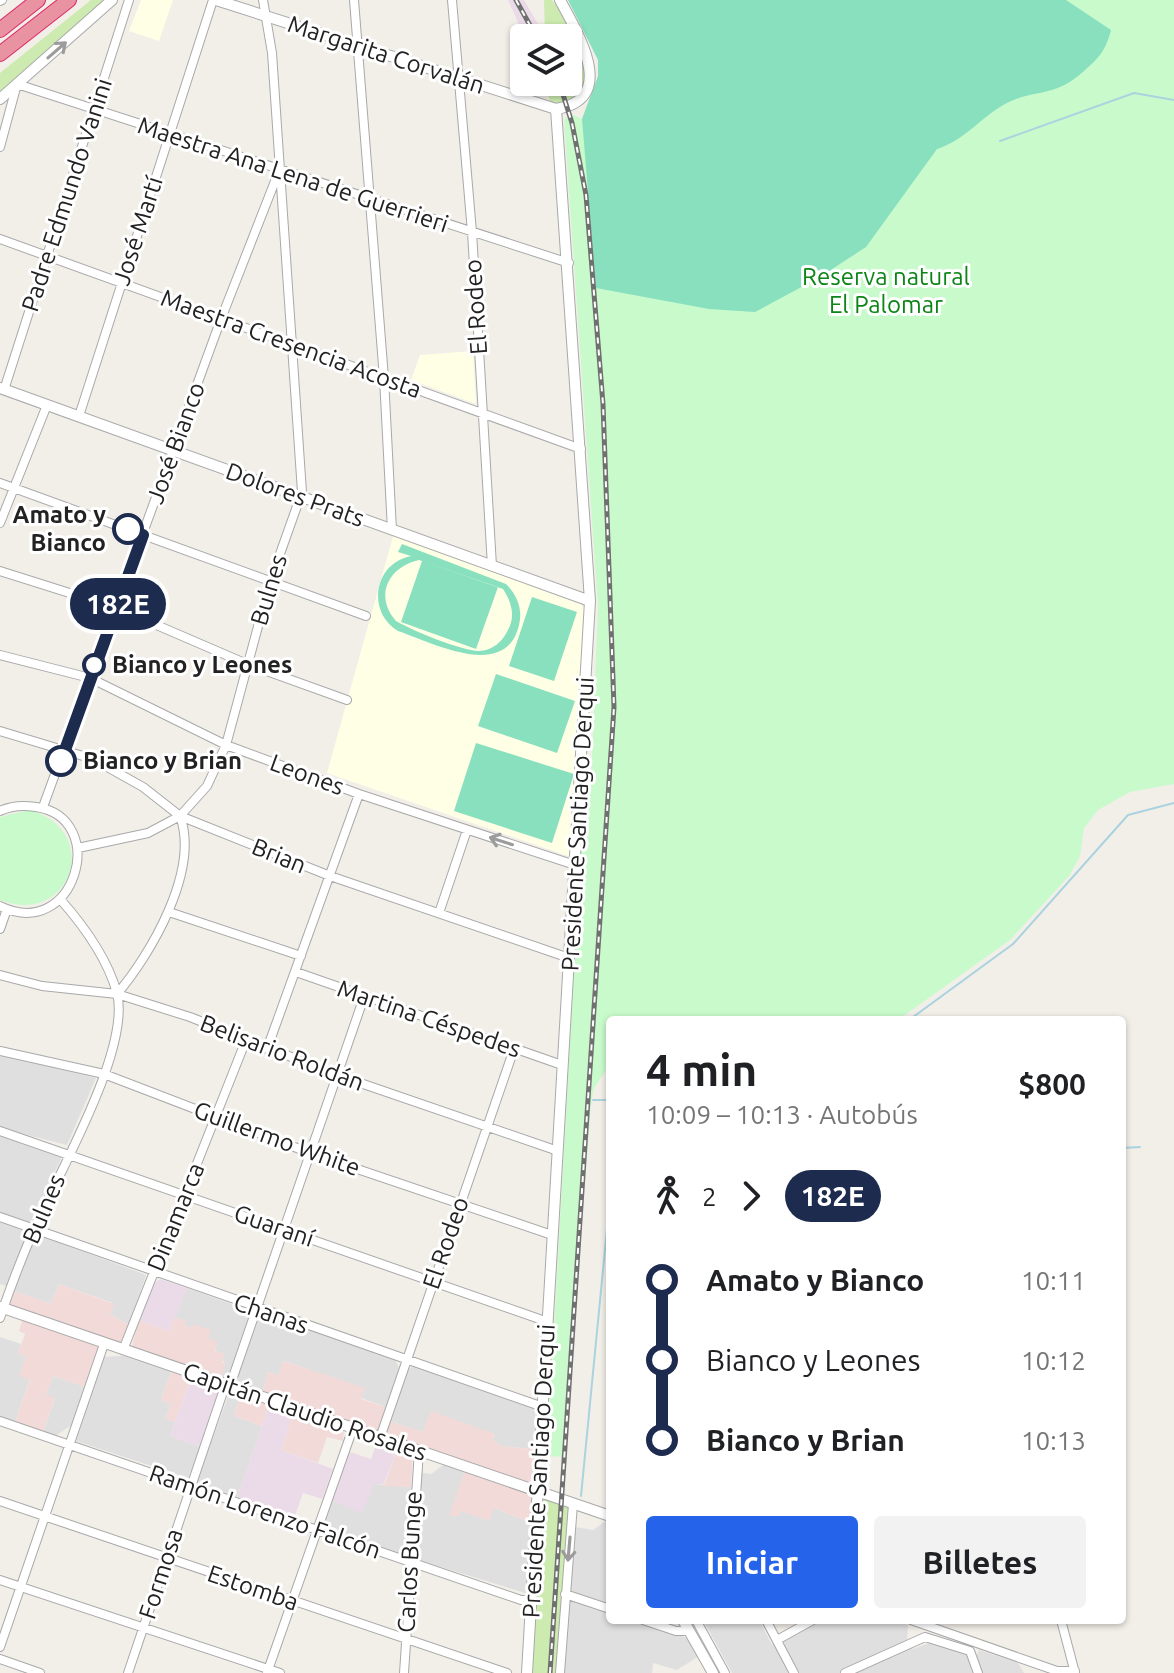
<!DOCTYPE html>
<html lang="es">
<head>
<meta charset="utf-8">
<style>
  body { margin:0; font-family:Ubuntu,sans-serif; background:#f2f2f2; color:#202124; height:100vh; display:flex; flex-direction:column; font-size:30px; white-space:nowrap }
  * { box-sizing:border-box; margin:0 }
  p { font-size:26px; color:#757577 }
  .icon { flex:none; width:44px; height:44px; fill:none; stroke:currentColor; stroke-width:2; stroke-linecap:round; stroke-linejoin:round }
  .map { position:relative; flex:1; overflow:hidden }
  .details { position:absolute; left:606px; top:1016px; width:520px; height:608px; display:flex; flex-direction:column; background:#fff; border-radius:8px; box-shadow:0 2px 6px #0004 }
  .details>* { flex:none }
  .badge { padding:0 16px; border-radius:26px; font-size:28px; line-height:52px }
  .controls { position:absolute; left:510px; top:24px; display:grid; gap:16px }
  .controls a { display:grid; place-items:center; width:72px; height:72px; border-radius:8px; background:#fff; box-shadow:0 2px 6px #0004; font-size:40px }
  .map>.badge { position:absolute; translate:-50% -50%; box-shadow:0 0 0 4px #fff }
  .legs { display:flex; align-items:center; gap:12px; height:88px; padding:0 40px; font-size:26px }
  .legs p { margin-inline-start:auto }
  .headline { display:flex; align-items:center; justify-content:space-between; height:136px; padding:0 40px }
  h1 { font-size:44px; font-weight:700; line-height:60px }
  .button { display:flex; gap:16px; margin-top:auto; padding:16px 40px }
  .button a { flex:1; height:92px; border-radius:8px; background:#2563eb; color:#fff; font-size:32px; font-weight:700; line-height:92px; text-align:center }
  .button a+a { background:#f2f2f2; color:#202124 }
  ul { padding:0 40px; list-style:none }
  li { display:flex; align-items:center; gap:28px; height:80px; font-size:30px }
  li i { display:grid; place-items:center; width:12px; height:100%; margin:0 10px; background:currentColor }
  li i::after { content:''; width:20px; height:20px; margin:-10px; border:6px solid; border-radius:50%; background:#fff }
  li p { margin-inline-start:auto }
  li:first-child i { background:linear-gradient(#0000 50%,currentColor 0) }
  li:last-child i { background:linear-gradient(currentColor 50%,#0000 0) }
  .map>svg:first-child { display:block }
  .residential { fill:#e0dfdf }
  .commercial { fill:#f2dad9 }
  .industrial { fill:#ebdbe8 }
  .education { fill:#ffffe5 }
  .grass { fill:#cdebb0 }
  .park { fill:#c8facc }
  .pitch { fill:#88e0be; fill-rule:evenodd }
  .lines { fill:none; stroke-linecap:round; stroke-linejoin:round }
  .stream { stroke:#aad3df; stroke-width:2 }
  .minor-casing { stroke:#a9a9a9; stroke-width:10 }
  .tertiary-casing { stroke:#a9a9a9; stroke-width:12 }
  .motorway-casing { stroke:#dc2a67; stroke-width:16 }
  .minor { stroke:#fff; stroke-width:8 }
  .tertiary { stroke:#fff; stroke-width:10 }
  .motorway { stroke:#e892a2; stroke-width:14 }
  .rail-casing { stroke:#707070; stroke-width:5 }
  .rail { stroke:#fff; stroke-width:2; stroke-dasharray:6; stroke-linecap:butt }
  .oneway { stroke:#9c9c9c }
  .line-1-casing { stroke:#fff; stroke-width:18 }
  .line-1 { stroke:#1d2b4f; stroke-width:12 }
  .stop-1-dot { fill:#fff; stroke:#1d2b4f; stroke-width:4 }
  .labels { text-anchor:middle; stroke-width:6; stroke-linejoin:round; paint-order:stroke }
  .street-label { font-size:24px; fill:#222; stroke:#fff }
  .park-label { font-size:24px; fill:#0c8416; stroke:#fff }
  .stop-label { font-size:24px; font-weight:bold; fill:#222; stroke:#fff; text-anchor:start }
</style>
</head>
<body>
<div class="map">
<svg width="1174" height="1673" viewBox="0 0 1174 1673">
  <rect width="100%" height="100%" fill="#f2efe9"/>
  <path class="residential" d="M0 1054 96 1078 67 1145 0 1128Z
    M0 1135 62 1157 30 1223 0 1213Z
    M0 1220 24 1229 28 1235 9 1287 0 1284Z
    M39 1235 146 1275 129 1325 110 1314 113 1303 59 1284 51 1304 14 1291 34 1238Z
    M187 1288 251 1311 226 1381 220 1380 225 1364 208 1338 194 1325 192 1328 184 1325 185 1321 174 1317Z
    M264 1315 395 1359 399 1368 386 1407 361 1398 364 1389 284 1361 278 1375 268 1372 262 1393 239 1386 236 1380 257 1318Z
    M0 1337 21 1344 18 1353 26 1356 30 1379 15 1422 0 1417Z
    M132 1355 172 1369 161 1400 171 1404 165 1419 175 1422 170 1436 201 1447 188 1478 76 1441 103 1357Z
    M413 1366 535 1409 538 1450 501 1446 493 1440 495 1435 431 1412 423 1432 389 1421 406 1371Z
    M53 1376 85 1387 72 1425 55 1436 43 1432 55 1399 46 1395Z
    M230 1391 241 1393 234 1416 262 1426 237 1498 197 1481Z
    M446 1463 465 1470 450 1516 461 1510 494 1508 532 1523 525 1593 415 1559 418 1472 431 1474Z
    M375 1484 411 1487 407 1551 402 1555 322 1526 329 1500Z
    M607 1520H610V1607L571 1594 568 1589 575 1527 593 1530Z
    M571 1600 610 1613V1620H633L687 1638 699 1656 677 1670 653 1663 652 1673H562L567 1603Z
    M703 1620H759L772 1645 822 1620H892L908 1625 907 1638 913 1649 929 1643 976 1658 979 1650 1018 1663 1024 1673H732Z"/>
  <path class="commercial" d="M59 1284 114 1304 110 1314 129 1325 121 1344 10 1305 14 1291 51 1304Z
    M174 1317 186 1321 185 1325 192 1328 194 1324 211 1330 208 1338 218 1342 215 1351 225 1354 222 1362 226 1364 220 1380 132 1347 138 1320 169 1331Z
    M23 1318 98 1347 85 1387 53 1376 46 1395 55 1398 43 1432 15 1422 30 1380 19 1376 26 1357 18 1353 25 1334 19 1331Z
    M283 1361 365 1388 361 1399 386 1407 379 1429 375 1432 262 1393 268 1372 278 1375Z
    M172 1369 192 1376 175 1422 165 1419 171 1404 161 1400Z
    M241 1393 270 1403 262 1426 234 1416Z
    M294 1411 344 1429 343 1441 327 1437 318 1463 281 1450Z
    M431 1411 495 1434 493 1440 501 1446 538 1450 537 1480 533 1485 391 1438 386 1433 389 1421 423 1432Z
    M398 1447 413 1453 411 1487 384 1486Z
    M465 1470 532 1494V1523L494 1508 489 1521 461 1511 459 1516H449Z"/>
  <path class="industrial" d="M508 0H524L545 36 525 38Z
    M160 1279 187 1288 169 1331 138 1320 154 1283Z
    M192 1376 220 1388 201 1447 170 1436Z
    M270 1403 294 1411 281 1450 333 1469 322 1499 303 1493 294 1518 237 1498Z
    M378 1440 398 1447 384 1484H374L362 1513 329 1500 347 1451 371 1459Z"/>
  <path class="education" d="M141 0H173L159 41 129 31Z
    M473 351 476 404 411 380 420 355Z
    M394 533 579 601 588 614 574 853 568 856 327 773Z"/>
  <path class="grass" d="M91 0H109L0 96V73Z
    M544 0H552C572 24 613 105 551 104L544 82H568V38H542L545 35Z
    M542 1496 569 1505 560 1673H532Z"/>
  <path class="park" d="M568 0H1174V784L1130 792 1098 810 1084 828 1080 856 1070 875 1010 940 898 1020H610V1088L606 1087V1070L594 1088 591 1104 564 1457 547 1456 580 863 592 758 598 606 564 120 571 114 582 119 598 76V57Z
    M29 810C104 830 71 928 0 900V817Z"/>
  <path class="pitch" d="M568 0H1066L1111 30C1106 50 1099 58 1084 71 1053 99 1035 88 1005 104 980 118 965 140 937 149L866 247 820 277 755 312 709 309 596 288 582 119 598 76V60Z
    M402 544 506 584C517 595 523 609 519 625 506 682 431 642 398 631 366 612 374 563 411 556L398 552ZM419 560 503 589C511 601 516 616 508 630 503 641 492 651 479 651 462 651 411 630 396 621 374 596 388 567 419 560Z
    M422 561 498 587 476 649 401 622Z
    M532 597 577 612 554 681 509 666Z
    M496 674 575 701 557 753 478 726Z
    M476 743 574 774 552 843 454 811Z"/>
  <g class="lines">
    <path class="stream" d="M1000 141 1134 93 1174 100
      M909 1020 1013 944 1128 815 1174 803
      M593 1100H610
      M1122 1148 1140 1147
      M581 1496 610 1198"/>
    <defs>
      <path id="minor" d="M354 0 384 378 392 530
        M452 0 472 232 492 566
        M0 1 2 0
        M0 147 17 84 569 263
        M0 239 581 449
        M4 390 129 0
        M79 416 213 0
        M0 483 366 616
        M0 523 47 405
        M0 571 117 608 247 664 347 700
        M0 655 90 678 226 745 359 794 575 865
        M0 731 93 759 143 787 180 816 330 876 569 958
        M43 807 221 319 279 171
        M0 811C12 805 24 805 36 807 111 818 75 943 0 906
        M78 848 148 833 180 816 207 786 226 745 270 582 302 492 272 53 263 0
        M169 912 301 956
        M439 913 467 830
        M0 929 7 909
        M296 972 562 1065
        M0 975 42 986 117 994 190 1017 337 1075 558 1151
        M117 994C151 954 200 870 180 816
        M267 1049 359 794
        M0 1051 104 1074 310 1153 552 1235
        M0 1131 548 1322
        M0 1217 543 1407
        M0 1318C10 1288 22 1257 35 1227 59 1172 131 1049 117 993 107 957 84 926 60 899
        M123 1350 246 1040
        M0 1421 521 1600H531
        M380 1438 514 1049
        M0 1501 507 1673
        M0 1580 280 1673
        M565 1594 610 1609
        M643 1620 676 1631H689
        M696 1620 725 1673
        M766 1620 794 1673
        M911 1620 1057 1671H1075
        M1061 1620 1075 1673
        M777 1640 813 1620
        M0 1647 104 1344
        M0 1659 40 1673
        M128 1673 223 1392 232 1380 364 997
        M267 1673 353 1428
        M404 1673 419 1451
        M560 1673 573 1504
        M845 1673 925 1637 970 1651 978 1673"/>
      <path id="tertiary" d="M216 0 556 109C620 99 576 31 560 0
        M0 99 112 0
        M0 388 590 601
        M0 1307 610 1516
        M683 1620 713 1673
        M527 1673 590 601 556 109"/>
      <path id="motorway" d="M0 30 38 0
        M0 54 69 0"/>
    </defs>
    <use href="#minor" class="minor-casing"/>
    <use href="#tertiary" class="tertiary-casing"/>
    <use href="#motorway" class="motorway-casing"/>
    <use href="#minor" class="minor"/>
    <use href="#tertiary" class="tertiary"/>
    <use href="#motorway" class="motorway"/>
    <defs>
      <path id="rail" d="M516 0 537 38
        M550 1673 614 707 603 404 586 195 572 123 559 82"/>
    </defs>
    <use href="#rail" class="rail-casing"/>
    <use href="#rail" class="rail"/>
  </g>
  <defs><path id="oneway-shaft" d="M-6 0H5M1.5-3L5.5 0L1.5 3" fill="none" stroke-width="1.6" stroke-linecap="round" stroke-linejoin="round" transform="scale(2)"/></defs>
  <g class="oneway">
    <use href="#oneway-shaft" transform="translate(57 50) rotate(-41)"/>
    <use href="#oneway-shaft" transform="translate(501 841) rotate(-162)"/>
    <use href="#oneway-shaft" transform="translate(569 1549) rotate(95)"/>
  </g>
  <g class="lines">
    <defs>
      <path id="line-1" d="M61 761 143 535 128 529"/>
    </defs>
    <use href="#line-1" class="line-1-casing"/>
    <use href="#line-1" class="line-1"/>
  </g>
  <g class="stop-1-dot">
    <circle cx="128" cy="529" r="14"/>
    <circle cx="94" cy="665" r="10"/>
    <circle cx="61" cy="761" r="14"/>
  </g>
  <g class="labels">
    <g class="street-label">
      <text transform="translate(386 55) rotate(18)" y="8">Margarita Corvalán</text>
      <text transform="translate(293 175) rotate(18)" y="8">Maestra Ana Lena de Guerrieri</text>
      <text transform="translate(67 195) rotate(-72)" y="8">Padre Edmundo Vanini</text>
      <text transform="translate(138 231) rotate(-72)" y="8">José Martí</text>
      <text transform="translate(476 307) rotate(-94)" y="8">El Rodeo</text>
      <text transform="translate(291 344) rotate(20)" y="8">Maestra Cresencia Acosta</text>
      <text transform="translate(176 443) rotate(-70)" y="8">José Bianco</text>
      <text transform="translate(295 495) rotate(20)" y="8">Dolores Prats</text>
      <text transform="translate(269 590) rotate(-73)" y="8">Bulnes</text>
      <text transform="translate(307 775) rotate(20)" y="8">Leones</text>
      <text transform="translate(578 824) rotate(-87)" y="8">Presidente Santiago Derqui</text>
      <text transform="translate(279 856) rotate(22)" y="8">Brian</text>
      <text transform="translate(429 1019) rotate(19)" y="8">Martina Céspedes</text>
      <text transform="translate(282 1053) rotate(21)" y="8">Belisario Roldán</text>
      <text transform="translate(277 1139) rotate(20)" y="8">Guillermo White</text>
      <text transform="translate(44 1209) rotate(-67)" y="8">Bulnes</text>
      <text transform="translate(176 1217) rotate(-68)" y="8">Dinamarca</text>
      <text transform="translate(274 1226) rotate(19)" y="8">Guaraní</text>
      <text transform="translate(446 1243) rotate(-71)" y="8">El Rodeo</text>
      <text transform="translate(271 1314) rotate(19)" y="8">Chanas</text>
      <text transform="translate(305 1412) rotate(19)" y="8">Capitán Claudio Rosales</text>
      <text transform="translate(539 1471) rotate(-87)" y="8">Presidente Santiago Derqui</text>
      <text transform="translate(265 1512) rotate(19)" y="8">Ramón Lorenzo Falcón</text>
      <text transform="translate(410 1562) rotate(-87)" y="8">Carlos Bunge</text>
      <text transform="translate(161 1574) rotate(-72)" y="8">Formosa</text>
      <text transform="translate(253 1588) rotate(19)" y="8">Estomba</text>
    </g>
    <g class="park-label">
      <text x="886" y="285">Reserva natural<tspan x="886" dy="28">El Palomar</tspan></text>
    </g>
    <g class="stop-label">
      <text x="106" y="523" text-anchor="end">Amato y<tspan x="106" dy="28">Bianco</tspan></text>
      <text x="112" y="673">Bianco y Leones</text>
      <text x="83" y="769">Bianco y Brian</text>
    </g>
  </g>
</svg>
<div class="controls">
<a><svg class="icon" aria-label="layers" viewBox="0 0 24 24"><path d="M12 4l9 5-9 5-9-5zM3 14l9 5 9-5"/></svg></a>
</div>
<b class="badge" style="left:118px;top:604px;background:#1d2b4f;color:#fff">182E</b>
<section class="details">
<div class="headline"><div><h1>4 min</h1><p>10:09 – 10:13 · Autobús</p></div><b>$800</b></div>
<div class="legs"><svg class="icon" aria-label="walk" viewBox="0 0 24 24"><circle cx="13" cy="4" r="2"/><path d="M13 8l-2 6 4 7M11 14l-3 7M7 12l3-4h3l4 4"/></svg>2<svg class="icon" aria-label="forward" viewBox="0 0 24 24"><path d="M9 5l7 7-7 7"/></svg><b class="badge" style="background:#1d2b4f;color:#fff">182E</b></div>
<ul>
<li><i style="color:#1d2b4f"></i><b>Amato y Bianco</b><p>10:11</p></li>
<li><i style="color:#1d2b4f"></i><span>Bianco y Leones</span><p>10:12</p></li>
<li><i style="color:#1d2b4f"></i><b>Bianco y Brian</b><p>10:13</p></li>
</ul>
<div class="button"><a>Iniciar</a><a>Billetes</a></div>
</section>
</div>
</body>
</html>
